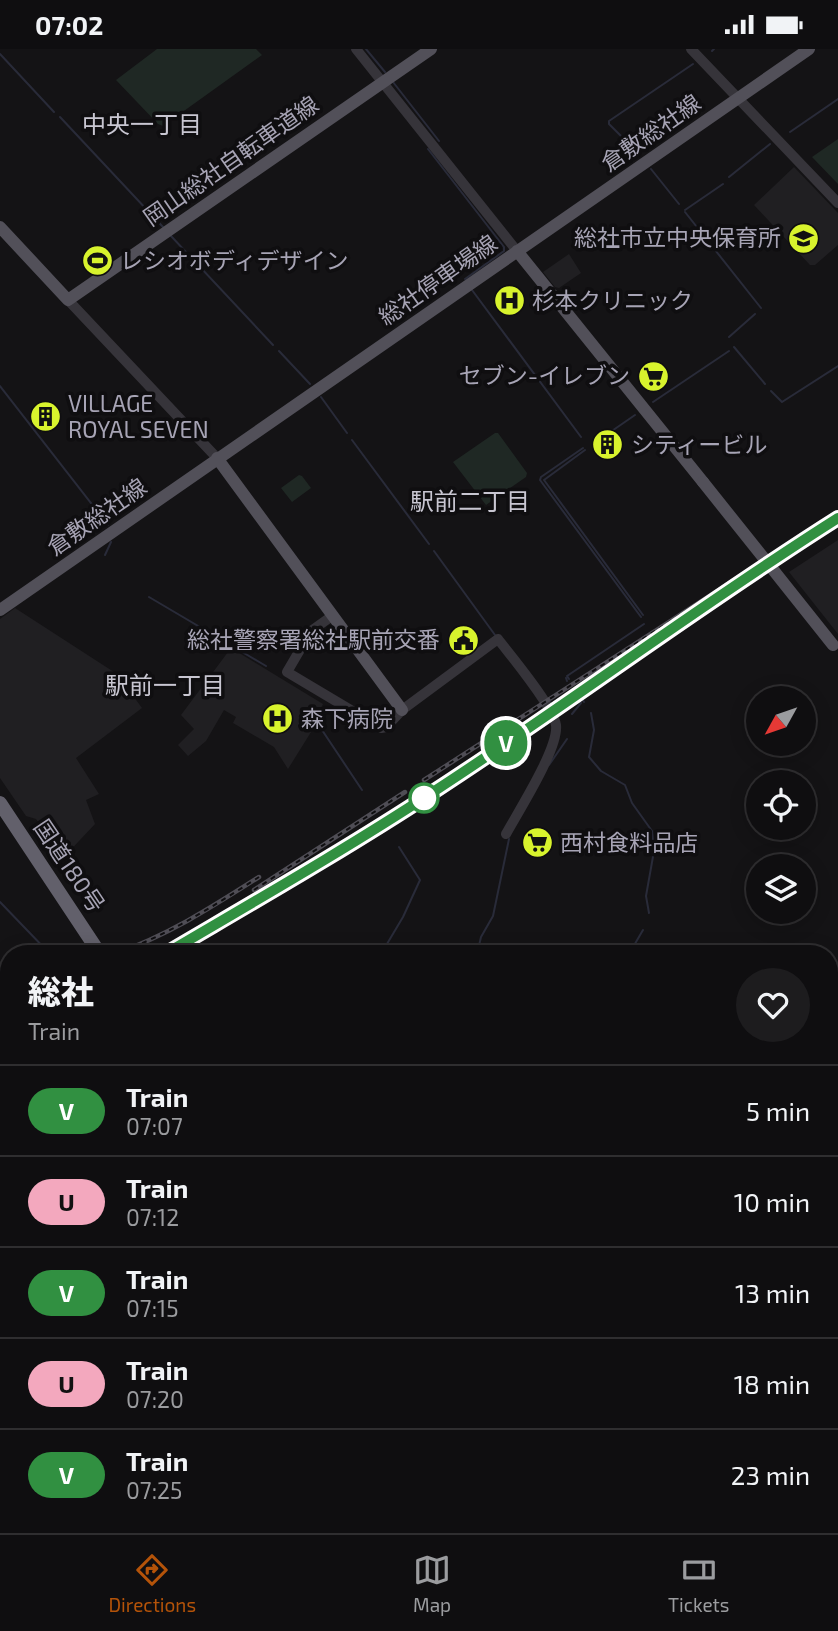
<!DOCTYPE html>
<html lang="en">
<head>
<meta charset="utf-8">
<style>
  body { margin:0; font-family:"Exo 2","Noto Sans JP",sans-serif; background:#1d1c1e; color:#f1f3f6; height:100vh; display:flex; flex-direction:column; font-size:26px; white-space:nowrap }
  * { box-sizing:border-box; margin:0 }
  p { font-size:23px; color:#9b9c9f }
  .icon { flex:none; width:38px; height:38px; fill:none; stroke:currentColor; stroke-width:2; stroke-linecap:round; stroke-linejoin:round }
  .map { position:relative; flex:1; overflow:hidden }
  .panel { position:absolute; left:0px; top:896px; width:838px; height:588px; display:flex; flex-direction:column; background:#0f0e10; border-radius:28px 28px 0 0; box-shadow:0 4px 18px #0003,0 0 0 2px #2f2e30 }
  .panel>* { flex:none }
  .badge { padding:0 14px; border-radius:23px; font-size:24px; line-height:46px }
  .needle { width:46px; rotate:230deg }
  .buttons { position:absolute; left:746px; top:637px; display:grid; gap:14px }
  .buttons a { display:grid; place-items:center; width:70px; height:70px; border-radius:50%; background:#0f0e10; box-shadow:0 4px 18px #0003,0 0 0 2px #2f2e30; font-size:35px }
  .map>.badge { position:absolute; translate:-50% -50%; box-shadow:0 0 0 4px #fff }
  .round { display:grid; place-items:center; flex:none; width:74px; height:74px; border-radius:37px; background:#1d1c1e }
  .head { display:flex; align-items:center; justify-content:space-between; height:119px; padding:0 28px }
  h1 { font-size:33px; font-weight:800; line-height:52px }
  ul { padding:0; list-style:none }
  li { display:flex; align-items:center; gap:21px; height:91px; padding:0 28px; border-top:2px solid #2f2e30 }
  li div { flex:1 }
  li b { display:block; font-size:26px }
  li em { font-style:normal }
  li .badge { min-width:77px; font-weight:700; text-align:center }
  .status { display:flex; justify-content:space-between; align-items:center; height:49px; padding:0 35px; background:#0f0e10; direction:ltr }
  .status svg { height:19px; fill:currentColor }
  .dock { display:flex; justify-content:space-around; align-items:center; height:98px; border-top:2px solid #2f2e30; background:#0f0e10; font-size:19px; color:#9b9c9f }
  .dock a { display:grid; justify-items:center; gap:4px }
  .dock .selected { color:#b45309 }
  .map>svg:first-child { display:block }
  .built { fill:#201f22 }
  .green { fill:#1f2824 }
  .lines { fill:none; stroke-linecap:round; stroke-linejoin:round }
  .stream { stroke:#292b39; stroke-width:2 }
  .minor { stroke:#36343a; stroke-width:10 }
  .major { stroke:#525059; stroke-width:12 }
  .highway { stroke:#62606b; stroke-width:14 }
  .rail-casing { stroke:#4f4d55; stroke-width:4.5 }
  .rail { stroke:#0f0e10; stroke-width:2; stroke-dasharray:5; stroke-linecap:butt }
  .major-bridge { stroke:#525059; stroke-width:12 }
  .line-casing { stroke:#fff; stroke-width:16 }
  .line { stroke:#319041; stroke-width:10 }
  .stop-dot { fill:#fff; stroke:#319041; stroke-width:3.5 }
  .labels { text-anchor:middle; stroke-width:7; stroke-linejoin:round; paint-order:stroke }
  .street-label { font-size:23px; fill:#a7a4b5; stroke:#0f0e10 }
  .poi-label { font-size:23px; fill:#a7a4b5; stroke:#0f0e10; text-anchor:start }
  .neighbourhood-label { font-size:24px; fill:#c8c6d1; stroke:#0f0e10 }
</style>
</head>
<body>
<div class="status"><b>07:02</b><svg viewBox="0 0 49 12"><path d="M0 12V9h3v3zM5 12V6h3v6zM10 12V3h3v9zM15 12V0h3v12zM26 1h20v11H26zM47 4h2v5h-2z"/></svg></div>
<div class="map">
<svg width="838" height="1484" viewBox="0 0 838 1484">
  <rect width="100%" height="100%" fill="#141315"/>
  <path class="built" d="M794 118 838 164V196L815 216H810L754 156Z
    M569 205 581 224 559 239 555 238 543 223Z
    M838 491V585L789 523Z
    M15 559 117 625 142 659 76 709 99 745 86 751 95 775 63 809 36 770 26 767 0 729V570Z
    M231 599 323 655 314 672 316 675 288 720 274 698 233 674 236 668 224 661 206 692 188 707 178 696 194 680 181 666Z
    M0 1287 9 1317V1396L0 1399Z"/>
  <path class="green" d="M157 0H256L262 6 163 77 158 75 116 31Z
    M838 90V135L812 108Z
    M495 384H498L527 424 526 428 486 456 453 413Z
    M299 426 302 427 311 439 292 453 281 439Z"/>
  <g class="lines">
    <path class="stream" d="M366 0 385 23
      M712 2 714 0
      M0 5 54 63
      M393 33 439 92
      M60 68 163 178
      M790 83 838 50
      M428 100 504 198V202L465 230
      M640 106 609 75V72L693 15
      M651 120 679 155
      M729 128 770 95
      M685 161 723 135
      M685 163 761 259
      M171 187 273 296
      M472 241 581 388
      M729 288 755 265
      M734 298 765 335
      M279 302 310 335
      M0 337 108 476
      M771 342 782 353 838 317
      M321 348 347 384
      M653 353 729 302
      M352 391 429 495
      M593 395 635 366
      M583 399 541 428 540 431 641 568
      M585 401 544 431 643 566
      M434 502 495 586
      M105 506 111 493
      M149 548 266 617
      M566 629 567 632
      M569 630 567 627 644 575
      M582 650 584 653
      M322 661 316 672 362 741
      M591 664 594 681 589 708 601 722 625 736 632 754 652 782 654 802 646 847 649 864
      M572 665 581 654 580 652
      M549 716 567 690
      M0 853 50 905
      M381 905 403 868 420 831 399 798
      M477 905 481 888 493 867 509 790
      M629 905 643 881
      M0 1102 9 1094
      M254 1475 256 1484"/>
    <path class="minor" d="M356 0 517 202
      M691 0 838 154
      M68 251 217 409
      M332 567 311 582 287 623 381 679 386 678 402 661 498 590C511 607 553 657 556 676 559 699 518 763 506 785"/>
    <path class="major" d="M0 178 68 251 431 0
      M517 202 703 433
      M217 409 402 661
      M0 561 809 0"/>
    <path class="highway" d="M0 754 100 905
      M830 1320 838 1321
      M355 1475 356 1484"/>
    <defs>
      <path id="rail" d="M424 731 838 464
        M433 743 580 643
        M254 841 405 743
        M114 905C167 887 212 858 259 828
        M165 905 356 792 427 747
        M0 916 9 917
        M0 1017 9 1009"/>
    </defs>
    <use href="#rail" class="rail-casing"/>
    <use href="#rail" class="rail"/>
    <path class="major-bridge" d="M703 433 833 596"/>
  </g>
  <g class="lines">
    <defs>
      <path id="line" d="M165 905C255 852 346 800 433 743 570 654 700 556 838 469"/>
    </defs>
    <use href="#line" class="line-casing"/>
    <use href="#line" class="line"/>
  </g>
  <defs>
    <symbol id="school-disc" viewBox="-11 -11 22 22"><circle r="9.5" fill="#d8f32d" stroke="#0f0e10"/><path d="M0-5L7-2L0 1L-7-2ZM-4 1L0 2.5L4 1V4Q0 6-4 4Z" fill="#111"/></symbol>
    <symbol id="stadium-disc" viewBox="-11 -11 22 22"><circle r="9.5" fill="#d8f32d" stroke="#0f0e10"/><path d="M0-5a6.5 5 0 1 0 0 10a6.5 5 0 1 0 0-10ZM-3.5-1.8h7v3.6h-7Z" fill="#111"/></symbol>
    <symbol id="hospital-disc" viewBox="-11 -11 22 22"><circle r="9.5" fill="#d8f32d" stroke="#0f0e10"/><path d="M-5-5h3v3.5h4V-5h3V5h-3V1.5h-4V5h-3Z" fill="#111"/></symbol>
    <symbol id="supermarket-disc" viewBox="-11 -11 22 22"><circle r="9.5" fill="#d8f32d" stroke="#0f0e10"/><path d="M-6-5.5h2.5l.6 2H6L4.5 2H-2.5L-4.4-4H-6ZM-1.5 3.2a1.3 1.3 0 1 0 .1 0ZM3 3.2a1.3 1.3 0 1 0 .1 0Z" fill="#111"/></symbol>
    <symbol id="building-disc" viewBox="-11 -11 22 22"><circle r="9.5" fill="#d8f32d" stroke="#0f0e10"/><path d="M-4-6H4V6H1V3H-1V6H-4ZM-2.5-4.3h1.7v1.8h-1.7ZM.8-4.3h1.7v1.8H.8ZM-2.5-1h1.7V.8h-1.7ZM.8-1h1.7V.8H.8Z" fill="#111"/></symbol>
    <symbol id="civic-disc" viewBox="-11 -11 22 22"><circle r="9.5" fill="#d8f32d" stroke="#0f0e10"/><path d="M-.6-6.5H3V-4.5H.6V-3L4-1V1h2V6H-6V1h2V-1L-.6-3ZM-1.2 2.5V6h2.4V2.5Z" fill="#111"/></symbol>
  </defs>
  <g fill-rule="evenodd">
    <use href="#school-disc" x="786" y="172" width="35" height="35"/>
    <use href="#stadium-disc" x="80" y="194" width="35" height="35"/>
    <use href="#hospital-disc" x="492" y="234" width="35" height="35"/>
    <use href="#supermarket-disc" x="636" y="310" width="35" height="35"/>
    <use href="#building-disc" x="28" y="350" width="35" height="35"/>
    <use href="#building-disc" x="590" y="378" width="35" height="35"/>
    <use href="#civic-disc" x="446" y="574" width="35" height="35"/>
    <use href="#hospital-disc" x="260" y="652" width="35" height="35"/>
    <use href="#supermarket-disc" x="520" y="776" width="35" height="35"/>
  </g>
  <circle class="stop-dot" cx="424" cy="749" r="14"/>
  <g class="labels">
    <g class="street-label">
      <text transform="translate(651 84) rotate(-35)" y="8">倉敷総社線</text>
      <text transform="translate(231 112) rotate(-35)" y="8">岡山総社自転車道線</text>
      <text transform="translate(438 231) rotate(-35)" y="8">総社停車場線</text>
      <text transform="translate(97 468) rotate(-35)" y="8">倉敷総社線</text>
      <text transform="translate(69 817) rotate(56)" y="8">国道180号</text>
    </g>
    <g class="poi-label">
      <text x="781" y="197" text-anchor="end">総社市立中央保育所</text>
      <text x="120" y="220">レシオボディデザイン</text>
      <text x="532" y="260">杉本クリニック</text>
      <text x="630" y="335" text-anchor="end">セブン-イレブン</text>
      <text x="68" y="363">VILLAGE<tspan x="68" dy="26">ROYAL SEVEN</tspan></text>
      <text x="631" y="404">シティービル</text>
      <text x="440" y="599" text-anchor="end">総社警察署総社駅前交番</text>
      <text x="301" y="678">森下病院</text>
      <text x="560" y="802">西村食料品店</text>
    </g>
    <g class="neighbourhood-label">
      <text x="142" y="84">中央一丁目</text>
      <text x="470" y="461">駅前二丁目</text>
      <text x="165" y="645">駅前一丁目</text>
    </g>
  </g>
</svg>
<div class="buttons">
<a><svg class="needle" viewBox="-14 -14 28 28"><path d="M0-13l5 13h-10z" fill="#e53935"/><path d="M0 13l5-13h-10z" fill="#9b9c9f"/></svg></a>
<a><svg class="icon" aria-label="locate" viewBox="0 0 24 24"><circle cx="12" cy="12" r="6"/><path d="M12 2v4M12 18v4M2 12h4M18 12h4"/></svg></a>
<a><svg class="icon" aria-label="layers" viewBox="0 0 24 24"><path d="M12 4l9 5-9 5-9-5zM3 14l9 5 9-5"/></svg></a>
</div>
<b class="badge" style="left:506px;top:694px;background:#319041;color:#fff">V</b>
<section class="panel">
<div class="head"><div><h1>総社</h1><p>Train</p></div><a class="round"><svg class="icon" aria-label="heart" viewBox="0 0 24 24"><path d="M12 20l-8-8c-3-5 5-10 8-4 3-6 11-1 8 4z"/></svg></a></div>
<ul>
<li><span class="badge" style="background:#319041;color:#fff">V</span><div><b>Train</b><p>07:07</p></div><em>5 min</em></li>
<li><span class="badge" style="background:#f3a8be;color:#111">U</span><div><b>Train</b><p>07:12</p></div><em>10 min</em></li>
<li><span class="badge" style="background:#319041;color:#fff">V</span><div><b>Train</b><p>07:15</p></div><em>13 min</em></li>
<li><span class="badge" style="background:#f3a8be;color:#111">U</span><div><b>Train</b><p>07:20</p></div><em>18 min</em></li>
<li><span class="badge" style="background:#319041;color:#fff">V</span><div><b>Train</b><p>07:25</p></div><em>23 min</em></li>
</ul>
</section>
</div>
<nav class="dock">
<a class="selected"><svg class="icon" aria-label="directions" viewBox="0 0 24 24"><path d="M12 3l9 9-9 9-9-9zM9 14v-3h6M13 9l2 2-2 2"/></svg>Directions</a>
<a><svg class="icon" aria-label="map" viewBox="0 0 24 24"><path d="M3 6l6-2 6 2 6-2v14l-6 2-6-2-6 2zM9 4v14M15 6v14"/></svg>Map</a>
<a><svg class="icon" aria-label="tickets" viewBox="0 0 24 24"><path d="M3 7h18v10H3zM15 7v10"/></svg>Tickets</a>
</nav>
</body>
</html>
